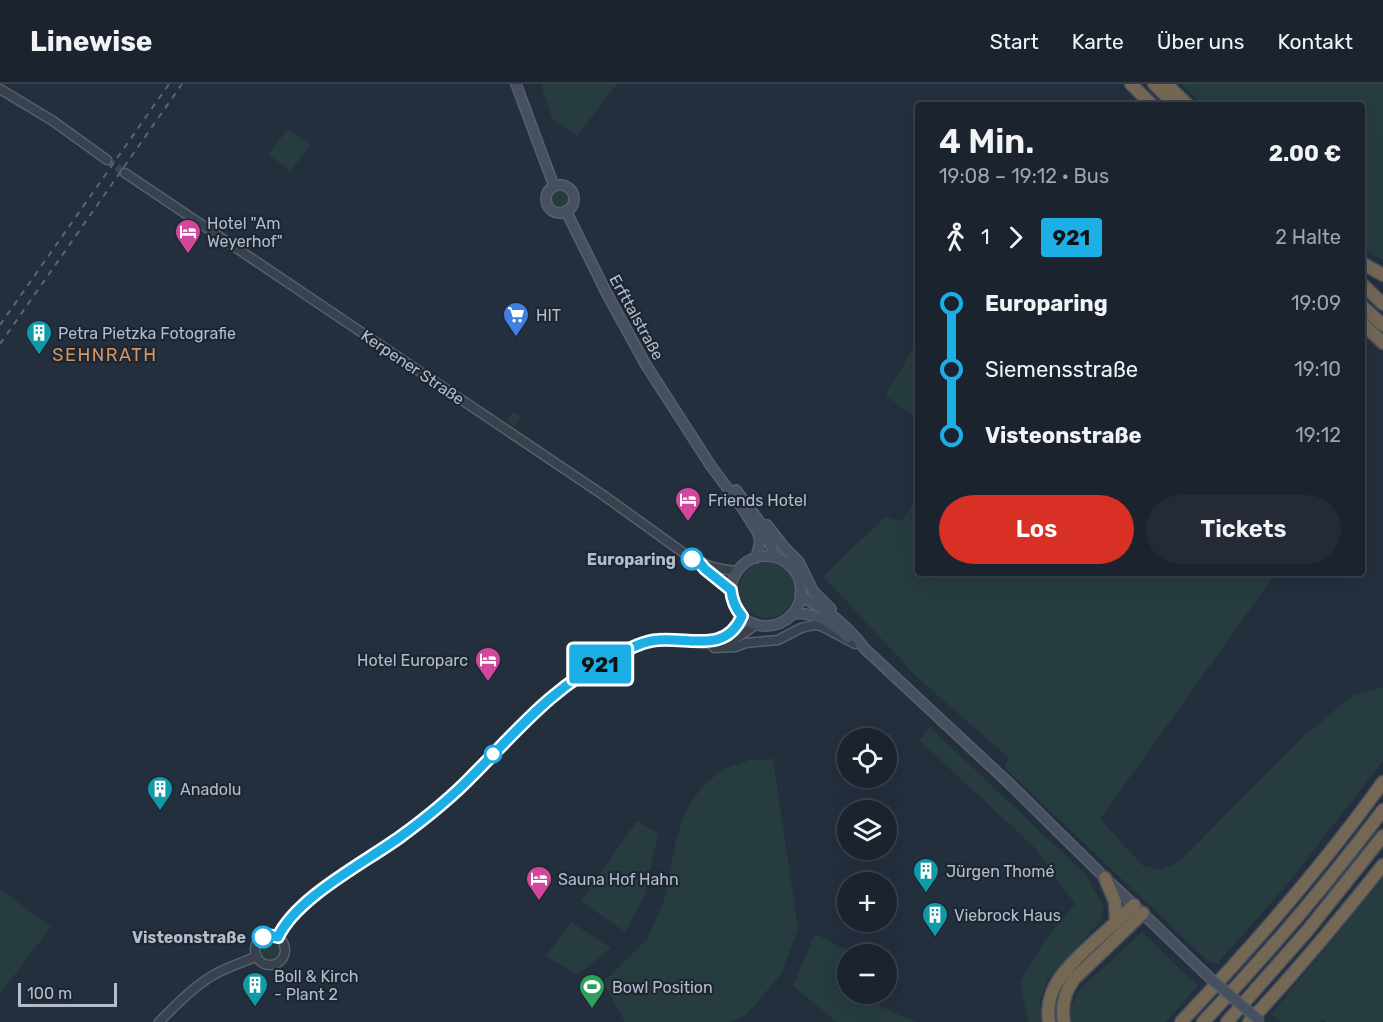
<!DOCTYPE html>
<html lang="de">
<head>
<meta charset="utf-8">
<style>
  body { margin:0; font-family:Rubik,sans-serif; background:#242b36; color:#f1f3f6; height:100vh; display:flex; flex-direction:column; font-size:22px; white-space:nowrap }
  * { box-sizing:border-box; margin:0 }
  p { font-size:20px; color:#a0a4aa }
  .icon { flex:none; width:33px; height:33px; fill:none; stroke:currentColor; stroke-width:2; stroke-linecap:round; stroke-linejoin:round }
  .map { position:relative; flex:1; overflow:hidden }
  .details { position:absolute; left:915px; top:18px; width:450px; height:474px; display:flex; flex-direction:column; background:#1b232e; border-radius:6px; box-shadow:0 6px 24px #0002,0 0 0 2px #39404a }
  .details>* { flex:none }
  .badge { padding:0 12px; border-radius:4px; font-size:21px; line-height:39px }
  .controls { position:absolute; left:837px; top:644px; display:grid; gap:12px }
  .controls a { display:grid; place-items:center; width:60px; height:60px; border-radius:50%; background:#1b232e; box-shadow:0 6px 24px #0002,0 0 0 2px #39404a; font-size:30px }
  .scale { position:absolute; left:18px; bottom:15px; width:99px; box-sizing:border-box; padding-left:6px; border:3px solid #b4bcc9; border-top:0; font-size:16px; line-height:21px; white-space:nowrap; color:#b4bcc9; -webkit-text-stroke:4px #1d2633; paint-order:stroke }
  .map>.badge { position:absolute; translate:-50% -50%; box-shadow:0 0 0 3px #fff }
  .legs { display:flex; align-items:center; gap:9px; height:66px; padding:0 24px; font-size:20px }
  .legs p { margin-inline-start:auto }
  .head { display:flex; align-items:center; justify-content:space-between; height:102px; padding:0 24px }
  h1 { font-size:33px; font-weight:600; line-height:45px }
  .primary-button { display:flex; gap:12px; margin-top:auto; padding:12px 24px }
  .primary-button a { flex:1; height:69px; border-radius:36px; background:#d93025; color:#fff; font-size:24px; font-weight:600; line-height:69px; text-align:center }
  .primary-button a+a { background:#242b36; color:#f1f3f6 }
  ul { padding:0 24px; list-style:none }
  li { display:flex; align-items:center; gap:21px; height:66px; font-size:22px }
  li i { display:grid; place-items:center; width:9px; height:100%; margin:0 8px; background:currentColor }
  li i::after { content:''; width:15px; height:15px; margin:-8px; border:4px solid; border-radius:50%; background:#1b232e }
  li p { margin-inline-start:auto }
  li:first-child i { background:linear-gradient(#0000 50%,currentColor 0) }
  li:last-child i { background:linear-gradient(currentColor 50%,#0000 0) }
  header { display:flex; align-items:center; gap:36px; box-sizing:border-box; height:84px; padding:0 30px; background:#1b232e; border-bottom:2px solid #39404a }
  header strong { font-size:28px }
  nav { display:flex; gap:33px; margin-inline-start:auto; font-size:21px }
  .map>svg:first-child { display:block }
  .green { fill:#263c3f }
  .lines { fill:none; stroke-linecap:round; stroke-linejoin:round }
  .tertiary-tunnel { stroke:#3a4453; stroke-width:8; stroke-dasharray:8 4; stroke-linecap:butt }
  .tertiary-casing { stroke:#565f6c; stroke-width:11 }
  .secondary-casing { stroke:#565f6c; stroke-width:12 }
  .motorway-casing { stroke:#434c59; stroke-width:15 }
  .tertiary { stroke:#38414e; stroke-width:8 }
  .secondary { stroke:#465061; stroke-width:9 }
  .motorway { stroke:#746855; stroke-width:12 }
  .rail { stroke:#5a6575; stroke-width:2; stroke-dasharray:6 6; stroke-linecap:butt }
  .secondary-bridge-casing { stroke:#565f6c; stroke-width:12; stroke-linecap:butt }
  .secondary-bridge { stroke:#465061; stroke-width:9 }
  .line-1-casing { stroke:#fff; stroke-width:14 }
  .line-1 { stroke:#1cafe6; stroke-width:9 }
  .stop-1-dot { fill:#fff; stroke:#1cafe6; stroke-width:3 }
  .labels { text-anchor:middle; stroke-width:4.5; stroke-linejoin:round; paint-order:stroke }
  .poi-label { font-size:16px; fill:#b4bcc9; stroke:#1d2633; text-anchor:start }
  .street-label { font-size:16px; fill:#b4bcc9; stroke:#1d2633 }
  .stop-label { font-size:16px; font-weight:bold; fill:#b4bcc9; stroke:#1d2633; text-anchor:end }
  .neighbourhood-label { font-size:18px; letter-spacing:1.5px; fill:#d59563; stroke:#1d2633 }
</style>
</head>
<body>
<header>
<strong>Linewise</strong>
<nav><a>Start</a><a>Karte</a><a>Über uns</a><a>Kontakt</a></nav>
</header>
<div class="map">
<svg width="1383" height="938" viewBox="0 0 1383 938">
  <rect width="100%" height="100%" fill="#242f3e"/>
  <path class="green" d="M541 0H617L577 52 552 34Z
    M1181 0H1383V175L1372 171 1362 163V21H1203Z
    M288 45 310 60 291 87 268 70Z
    M551 115a10 10 0 1 1 20 0a10 10 0 1 1-20 0Z
    M918 256V337L886 311Z
    M513 328 517 329C523 334 518 338 515 343L506 337Z
    M918 411V489H1276L1100 735 1143 782 1161 786 1179 778 1304 652 1353 611 1383 603V677L1290 797 1217 880 1208 877 1004 683 1009 674 917 593 823 492 885 433 901 437Z
    M739 506a28 28 0 1 1 56 0a28 28 0 1 1-56 0Z
    M930 643 1086 791 1104 823 1101 837 1048 895 1040 916 1042 938H1028L1020 897 1044 858 1075 820 1035 764 919 656Z
    M773 675 798 845 781 890 746 931 730 938H625L603 898 647 855 664 817 676 756 685 728 703 701 726 684 750 676Z
    M637 737 658 749 650 788 644 812 625 848 581 817Z
    M1383 794V938H1326L1323 935 1320 938H1281L1271 930Z
    M0 805 51 843 0 910Z
    M571 838 611 864 577 891 546 872Z
    M1142 848 1198 902 1166 938H1071L1069 926 1079 906Z
    M815 850 855 870H848V909H854V910L915 938H837L793 902Z
    M261 866a10 10 0 1 1 20 0a10 10 0 1 1-20 0Z"/>
  <g class="lines">
    <path class="tertiary-tunnel" d="M107 76 125 89"/>
    <defs>
      <path id="tertiary" d="M0 5 53 37 107 76
        M125 89 603 411 692 475C706 482 722 486 737 487
        M700 479 705 485 731 506
        M718 556C730 551 736 545 742 532
        M714 564 735 563 746 559 778 556 801 544 814 541 821 542 855 560
        M255 866a15 15 0 1 1 30 0a15 15 0 1 1-30 0Z
        M278 853C298 813 363 780 400 753 425 735 450 714 473 692 495 669 515 644 539 623 560 604 585 587 610 574 624 567 641 558 657 556 682 553 709 567 733 555 741 552 749 546 756 540
        M159 938C177 920 195 901 217 889 230 882 244 878 257 872"/>
      <path id="secondary" d="M516 0 554 102
        M546 115a14 14 0 1 1 28 0a14 14 0 1 1-28 0Z
        M566 127 607 210 646 281 711 382 743 425 758 449 760 458 756 474
        M736 406 765 445 775 473
        M767 441 784 463 799 478 813 507 831 525
        M731 507a35 35 0 1 1 70 0a35 35 0 1 1-70 0Z
        M800 511C808 517 817 521 826 527 840 537 854 550 865 565L1012 702 1105 794 1134 821 1211 895
        M792 530C814 527 832 539 848 554"/>
      <path id="motorway" d="M1131 0 1152 21
        M1154 0 1175 21
        M1166 0 1188 21
        M1362 179 1383 191
        M1362 200 1383 220
        M1362 222 1383 241
        M1362 239 1383 259
        M1105 794 1115 818 1116 838
        M1049 938C1043 901 1072 879 1096 856 1109 845 1121 833 1134 821
        M1064 938C1061 922 1064 909 1074 895L1143 829
        M1181 938C1253 862 1322 783 1383 698
        M1203 938C1267 871 1327 800 1383 726
        M1227 938 1308 846 1383 752
        M1249 938C1296 888 1340 835 1383 781"/>
    </defs>
    <use href="#tertiary" class="tertiary-casing"/>
    <use href="#secondary" class="secondary-casing"/>
    <use href="#motorway" class="motorway-casing"/>
    <use href="#tertiary" class="tertiary"/>
    <use href="#secondary" class="secondary"/>
    <use href="#motorway" class="motorway"/>
    <path class="rail" d="M0 241 169 0
      M0 260 182 0"/>
    <defs>
      <path id="secondary-bridge" d="M1211 895 1260 937"/>
    </defs>
    <use href="#secondary-bridge" class="secondary-bridge-casing"/>
    <use href="#secondary-bridge" class="secondary-bridge"/>
  </g>
  <g class="lines">
    <defs>
      <path id="line-1" d="M263 853 268 851 278 853C297 813 364 779 400 753 426 734 451 714 473 691 517 647 553 602 611 574 625 567 642 557 658 556 689 553 726 570 742 532 735 524 732 517 731 506L705 485 700 479 692 475"/>
    </defs>
    <use href="#line-1" class="line-1-casing"/>
    <use href="#line-1" class="line-1"/>
  </g>
  <defs>
    <symbol id="hotel-pin" viewBox="-11 -11 22 30"><path d="M0 17L-7.5 6A9.5 9.5 0 1 1 7.5 6Z" fill="#d1479c" stroke="#1d2633"/><path d="M-6-4.5h1.5V1H6V5H4.5V3h-9V5H-6ZM-4 0a1.8 1.8 0 1 1 3.6 0ZM.5 0V-2.5h3Q6-2.5 6 0Z" fill="#fff"/></symbol>
    <symbol id="supermarket-pin" viewBox="-11 -11 22 30"><path d="M0 17L-7.5 6A9.5 9.5 0 1 1 7.5 6Z" fill="#3f7fe0" stroke="#1d2633"/><path d="M-6-5.5h2.5l.6 2H6L4.5 2H-2.5L-4.4-4H-6ZM-1.5 3.2a1.3 1.3 0 1 0 .1 0ZM3 3.2a1.3 1.3 0 1 0 .1 0Z" fill="#fff"/></symbol>
    <symbol id="building-pin" viewBox="-11 -11 22 30"><path d="M0 17L-7.5 6A9.5 9.5 0 1 1 7.5 6Z" fill="#0f9aa8" stroke="#1d2633"/><path d="M-4-6H4V6H1V3H-1V6H-4ZM-2.5-4.3h1.7v1.8h-1.7ZM.8-4.3h1.7v1.8H.8ZM-2.5-1h1.7V.8h-1.7ZM.8-1h1.7V.8H.8Z" fill="#fff"/></symbol>
    <symbol id="stadium-pin" viewBox="-11 -11 22 30"><path d="M0 17L-7.5 6A9.5 9.5 0 1 1 7.5 6Z" fill="#2e9e5b" stroke="#1d2633"/><path d="M0-5a6.5 5 0 1 0 0 10a6.5 5 0 1 0 0-10ZM-3.5-1.8h7v3.6h-7Z" fill="#fff"/></symbol>
  </defs>
  <g fill-rule="evenodd">
    <use href="#hotel-pin" x="173" y="133" width="30" height="40"/>
    <use href="#supermarket-pin" x="501" y="216" width="30" height="40"/>
    <use href="#building-pin" x="24" y="234" width="30" height="40"/>
    <use href="#hotel-pin" x="673" y="401" width="30" height="40"/>
    <use href="#hotel-pin" x="473" y="561" width="30" height="40"/>
    <use href="#building-pin" x="145" y="690" width="30" height="40"/>
    <use href="#building-pin" x="911" y="772" width="30" height="40"/>
    <use href="#hotel-pin" x="524" y="780" width="30" height="40"/>
    <use href="#building-pin" x="920" y="816" width="30" height="40"/>
    <use href="#building-pin" x="240" y="886" width="30" height="40"/>
    <use href="#stadium-pin" x="577" y="888" width="30" height="40"/>
  </g>
  <g class="stop-1-dot">
    <circle cx="692" cy="475" r="10"/>
    <circle cx="493" cy="670" r="8"/>
    <circle cx="263" cy="853" r="10"/>
  </g>
  <g class="labels">
    <g class="poi-label">
      <text x="207" y="145">Hotel "Am<tspan x="207" dy="18">Weyerhof"</tspan></text>
      <text x="536" y="237">HIT</text>
      <text x="58" y="255">Petra Pietzka Fotografie</text>
      <text x="708" y="422">Friends Hotel</text>
      <text x="468" y="582" text-anchor="end">Hotel Europarc</text>
      <text x="180" y="711">Anadolu</text>
      <text x="946" y="793">Jürgen Thomé</text>
      <text x="558" y="801">Sauna Hof Hahn</text>
      <text x="954" y="837">Viebrock Haus</text>
      <text x="274" y="898">Boll &amp; Kirch<tspan x="274" dy="18">- Plant 2</tspan></text>
      <text x="612" y="909">Bowl Position</text>
    </g>
    <g class="street-label">
      <text transform="translate(637 233) rotate(61)" y="6">Erfttalstraße</text>
      <text transform="translate(413 283) rotate(34)" y="6">Kerpener Straße</text>
    </g>
    <g class="stop-label">
      <text x="676" y="481">Europaring</text>
      <text x="246" y="859">Visteonstraße</text>
    </g>
    <g class="neighbourhood-label">
      <text x="105" y="277">SEHNRATH</text>
    </g>
  </g>
</svg>
<div class="controls">
<a><svg class="icon" aria-label="locate" viewBox="0 0 24 24"><circle cx="12" cy="12" r="6"/><path d="M12 2v4M12 18v4M2 12h4M18 12h4"/></svg></a>
<a><svg class="icon" aria-label="layers" viewBox="0 0 24 24"><path d="M12 4l9 5-9 5-9-5zM3 14l9 5 9-5"/></svg></a>
<a>+</a>
<a>−</a>
</div>
<div class="scale">100 m</div>
<b class="badge" style="left:600px;top:580px;background:#1cafe6;color:#111">921</b>
<section class="details">
<div class="head"><div><h1>4 Min.</h1><p>19:08 – 19:12 · Bus</p></div><b>2.00 €</b></div>
<div class="legs"><svg class="icon" aria-label="walk" viewBox="0 0 24 24"><circle cx="13" cy="4" r="2"/><path d="M13 8l-2 6 4 7M11 14l-3 7M7 12l3-4h3l4 4"/></svg>1<svg class="icon" aria-label="forward" viewBox="0 0 24 24"><path d="M9 5l7 7-7 7"/></svg><b class="badge" style="background:#1cafe6;color:#111">921</b><p>2 Halte</p></div>
<ul>
<li><i style="color:#1cafe6"></i><b>Europaring</b><p>19:09</p></li>
<li><i style="color:#1cafe6"></i><span>Siemensstraße</span><p>19:10</p></li>
<li><i style="color:#1cafe6"></i><b>Visteonstraße</b><p>19:12</p></li>
</ul>
<div class="primary-button"><a>Los</a><a>Tickets</a></div>
</section>
</div>
</body>
</html>
